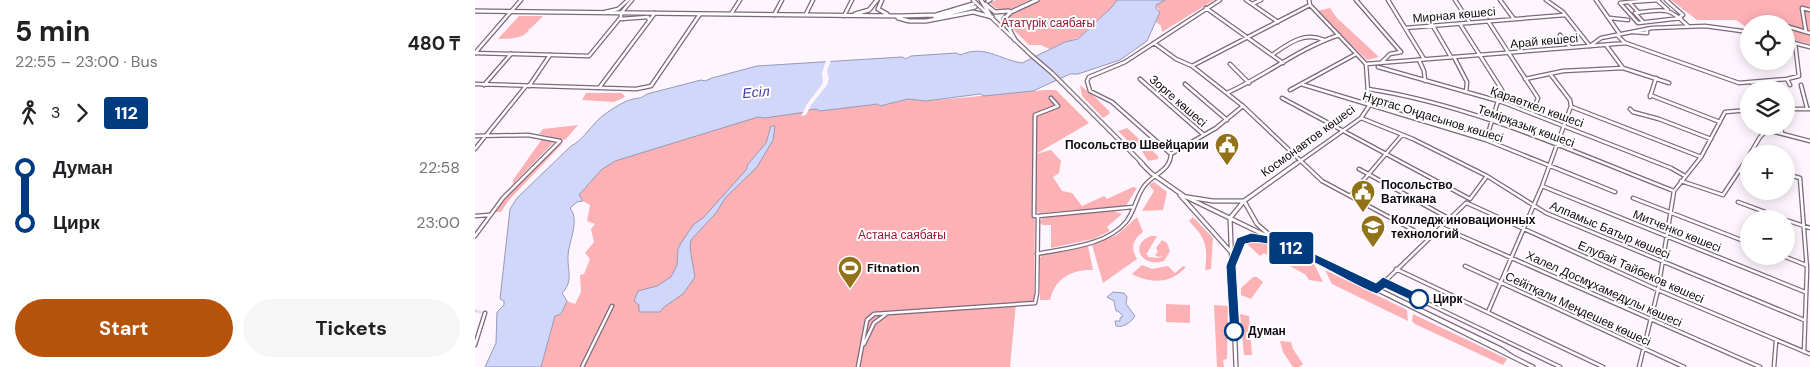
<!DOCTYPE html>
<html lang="en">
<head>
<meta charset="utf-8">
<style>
  body { margin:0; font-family:"DM Sans",sans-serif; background:#f6f6f6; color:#202124; height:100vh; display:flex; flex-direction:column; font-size:19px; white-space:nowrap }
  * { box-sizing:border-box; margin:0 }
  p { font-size:16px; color:#757577 }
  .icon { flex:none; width:28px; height:28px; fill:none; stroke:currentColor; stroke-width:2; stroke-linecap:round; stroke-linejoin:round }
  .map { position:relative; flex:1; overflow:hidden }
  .details { display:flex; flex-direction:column; background:#fff; width:475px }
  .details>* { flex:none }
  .badge { padding:0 10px; border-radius:4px; font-size:18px; line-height:32px }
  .tools { position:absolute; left:1265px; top:15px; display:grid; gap:10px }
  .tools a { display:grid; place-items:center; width:55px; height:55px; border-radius:50%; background:#fff; box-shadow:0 2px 12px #0003; font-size:25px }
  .map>.badge { position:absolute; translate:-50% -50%; box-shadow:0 0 0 2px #fff }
  .legs { display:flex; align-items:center; gap:8px; height:55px; padding:0 15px; font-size:16px }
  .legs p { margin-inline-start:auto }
  .headline { display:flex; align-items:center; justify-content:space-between; height:85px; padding:0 15px }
  h1 { font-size:28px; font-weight:700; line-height:38px }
  .action { display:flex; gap:10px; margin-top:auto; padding:10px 15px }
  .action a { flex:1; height:58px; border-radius:30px; background:#b45309; color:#fff; font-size:20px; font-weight:700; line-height:58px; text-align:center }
  .action a+a { background:#f6f6f6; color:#202124 }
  ul { padding:0 15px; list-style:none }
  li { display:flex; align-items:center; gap:18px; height:55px; font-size:19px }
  li i { display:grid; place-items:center; width:8px; height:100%; margin:0 6px; background:currentColor }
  li i::after { content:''; width:12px; height:12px; margin:-6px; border:4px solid; border-radius:50%; background:#fff }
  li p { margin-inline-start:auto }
  li:first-child i { background:linear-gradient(#0000 50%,currentColor 0) }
  li:last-child i { background:linear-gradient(currentColor 50%,#0000 0) }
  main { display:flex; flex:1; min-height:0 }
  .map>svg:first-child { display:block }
  .green { fill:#fcb1b5 }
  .water { fill:#d1d6fb; stroke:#9799b5 }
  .pier { fill:#fff5fe }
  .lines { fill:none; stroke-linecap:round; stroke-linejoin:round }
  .minor-tunnel { stroke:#dbd2da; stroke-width:2.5; stroke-dasharray:2.5 1; stroke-linecap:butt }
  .minor-casing { stroke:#7c687b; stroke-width:5 }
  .tertiary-far1-casing { stroke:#7c687b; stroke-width:5 }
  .tertiary-casing { stroke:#7c687b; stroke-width:5.5 }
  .secondary-far1-casing { stroke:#7c687b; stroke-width:5 }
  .secondary-casing { stroke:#7c687b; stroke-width:5.5 }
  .primary-casing { stroke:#7c687b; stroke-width:5.5 }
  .minor { stroke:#fff; stroke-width:2.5 }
  .tertiary-far1 { stroke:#fff; stroke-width:2.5 }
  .tertiary { stroke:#fff; stroke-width:3 }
  .secondary-far1 { stroke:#fff; stroke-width:2.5 }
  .secondary { stroke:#fff; stroke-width:3 }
  .primary { stroke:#fff; stroke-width:3 }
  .line-1 { fill:#003b80; stroke:#fff }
  .stop-1-dot { fill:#fff; stroke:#003b80; stroke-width:2.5 }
  .labels { text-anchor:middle; stroke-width:4; stroke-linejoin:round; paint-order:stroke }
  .street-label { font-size:12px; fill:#110a11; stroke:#fff }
  .park-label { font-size:12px; fill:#971a35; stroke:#fff }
  .poi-label { font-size:12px; font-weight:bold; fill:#110a11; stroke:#fff; text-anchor:start }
  .stop-label { font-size:12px; font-weight:bold; fill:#110a11; stroke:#fff; text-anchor:start }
  .water-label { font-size:14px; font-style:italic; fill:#413a9f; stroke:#fff }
</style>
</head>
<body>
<main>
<section class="details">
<div class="headline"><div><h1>5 min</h1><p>22:55 – 23:00 · Bus</p></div><b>480 ₸</b></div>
<div class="legs"><svg class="icon" aria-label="walk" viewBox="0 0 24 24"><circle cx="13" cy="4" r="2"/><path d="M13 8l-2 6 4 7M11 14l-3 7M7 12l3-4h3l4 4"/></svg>3<svg class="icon" aria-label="forward" viewBox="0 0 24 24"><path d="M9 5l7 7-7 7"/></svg><b class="badge" style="background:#003b80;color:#fff">112</b></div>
<ul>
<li><i style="color:#003b80"></i><b>Думан</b><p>22:58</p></li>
<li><i style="color:#003b80"></i><b>Цирк</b><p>23:00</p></li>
</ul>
<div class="action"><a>Start</a><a>Tickets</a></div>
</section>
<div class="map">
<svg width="1335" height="367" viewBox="0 0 1335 367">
  <rect width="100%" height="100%" fill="#fff5fe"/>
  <path class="green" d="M521 0H555C539 7 528 17 515 3Z
    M564 0H642L637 7 605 37 574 49 566 45H554L532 23 530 17 535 13Z
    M690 0H739L687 32 686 26 681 22 685 12 681 6 683 3Z
    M1196 0H1335V44L1311 38V24H1274V29L1261 20H1222Z
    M855 8 862 18 904 57 892 60 842 11Z
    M44 16H68L56 28 52 30H54C48 39 33 39 23 39Z
    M605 85 621 98 635 112 634 114 628 118 607 96Z
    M570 90H581L614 123 561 154 576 150 586 161 584 173 578 177 587 191 597 193 607 206 629 196 632 199 658 187 662 188 651 206 565 213 560 211 559 299 557 301 541 303 535 367H66L80 316 86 314 92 301 100 304 106 292 105 275 109 274 115 259 110 253 119 242 116 229 120 224 112 221 115 205 108 201 104 195 126 170 139 161 281 117 290 118 330 112 331 110 341 109 345 111 403 104 406 106 433 99 451 101Z
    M111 93H147L150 97 139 102 107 100Z
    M103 125 90 140 64 134 68 129Z
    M652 128 683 156V159L673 161 664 146 655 143 643 131Z
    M67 139 80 141 38 184V180Z
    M86 142 87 144 34 200 26 212H19L40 187Z
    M679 182 692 192 688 210 667 211 679 191 674 185Z
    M639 211 647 214 632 227 635 231 618 239 576 248V225H567L565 222 568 217Z
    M662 217 668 232C658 239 655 248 662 259L628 283 617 245 642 235Z
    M718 217 738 238 736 269 730 270C733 247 731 238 714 221Z
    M676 236H682L671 255H673V257L684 258 689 256 683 257 680 255 683 252 681 248 687 240 692 243 695 251 689 261C667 268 653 245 676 236Z
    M781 240 825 257 812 265 789 253 785 256 771 243Z
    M613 246 618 270C597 269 580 278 575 300H565V258L567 255Z
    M827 259 839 264 848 282 834 280 831 275 815 266Z
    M667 265 677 269 693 266 700 273 708 266 711 267C696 284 676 284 657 274Z
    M850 270 932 310 933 321 857 284Z
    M778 277H782L788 282 776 299 766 295V288Z
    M691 304 715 305V323L691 322Z
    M739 305 753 306 752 359 748 360 749 367H742Z
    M765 314 774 316 777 355H769Z
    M938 314 1032 359 1028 365 940 324 937 321Z
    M805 341 816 342 818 349 828 364 824 367H818L808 352Z"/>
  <path class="water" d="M642 0H690L681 5V9L685 12 672 41 645 60 603 74H595L558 91 509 96 505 94 451 101 433 99 405 106 403 104 345 111 341 109 332 110 331 112 290 118 283 117 140 161 126 170 104 195 108 201 102 202 95 208C106 221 92 244 93 259 93 272 98 282 87 293L92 301 86 314 80 316 66 367H10L21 343 22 312 29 305V301L25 299 35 209 42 198 96 146C109 140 117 123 130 114 137 109 149 101 158 99 164 98 167 98 172 94L226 80 230 81 237 78 282 66 427 57 431 59 436 56 481 53 486 55C508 44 526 60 547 63L590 42 603 39 637 7Z
    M300 126 298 140 282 167 250 198 241 213 216 240 215 248 220 277 208 294 189 307 185 312H164V305L159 301 163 291 182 286 196 277 202 265 203 249 206 243 219 224 228 218 271 170 273 164 291 143 296 126Z
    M638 292 649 293 652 297 651 304 660 316C656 323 647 328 641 326L640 321H645V318L648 316 643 311H641L639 301 632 297Z"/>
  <path class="pier" d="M356 60 352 71 354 78 352 85 336 105 331 115 326 116 332 104 348 83 347 73 351 61Z"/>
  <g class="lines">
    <path class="minor-tunnel" d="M0 311 10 313"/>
    <defs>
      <path id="minor" d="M771 0 803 22
        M834 0 835 5 891 64
        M881 0 926 52 915 54 906 63
        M913 0 949 59
        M980 0 995 23
        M1025 0 1039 19
        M1071 0 1088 12 1115 46 1151 43 1264 83 1312 79 1324 76 1320 43
        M1121 0 1144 33
        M1191 0 1208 15 1204 17
        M1183 1 1193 10
        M1154 2 1184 0
        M777 4 786 0
        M731 8 808 63
        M1335 10 1327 8 1331 32 1335 33
        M1164 13 1154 2 1145 3 1163 23 1206 18
        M256 14 265 0
        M331 14 338 0
        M299 15 307 0
        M369 16 377 0
        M1135 18 1153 20
        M146 19 173 17 174 20
        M1013 21 1063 98 1057 113
        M1168 22 1160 13C1188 10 1192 5 1213 26
        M985 24 1027 90V102
        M1293 24H1301
        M958 26 976 57
        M1311 26 1331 32
        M930 28 1090 15
        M1158 32 1172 33V29
        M1085 35 1095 47
        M1142 35 1150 43
        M679 43 701 59 717 66 768 106 847 181 953 238
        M1131 45 1148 68
        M797 55C813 44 829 31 849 40
        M979 57 992 82 991 92
        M944 60 949 71 950 81
        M755 64 774 83
        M717 66 835 5
        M903 67 1027 102 1196 168 1210 176
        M665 79 729 135
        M1050 79 1088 71 1148 68 1194 83
        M1312 79 1315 85
        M1277 83 1282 89
        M0 84 161 89 176 86 225 14
        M710 84 752 120
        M826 84 1011 140 1140 192
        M9 85 36 54
        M1326 85 1332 108
        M54 86 75 55
        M124 88 180 13
        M893 89C998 105 1101 153 1199 191
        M815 90 881 54
        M752 93C790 76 824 48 864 35
        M1175 95 1245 122
        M1175 97 1181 78
        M807 98 995 199
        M1097 107 1226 157
        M1155 109 1158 112 1184 119 1236 139
        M1311 109H1335
        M886 118 938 139 1012 176 1071 213 1329 320
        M1306 126 1307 133
        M0 136 53 135 85 141
        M1011 140 1023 101
        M0 149 51 86
        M696 154 741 128 768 106
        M1275 154 1285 137 1292 130 1335 141
        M884 169 975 219
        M1311 174 1325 178 1332 269 1329 352
        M1206 181 1248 195 1274 156
        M1067 186 1330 292
        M875 196 927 135
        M1158 198 1274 243
        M995 199 1012 176
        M1263 202 1309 219
        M992 203 1183 290 1335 354
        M0 216 14 215
        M563 216 658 207
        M1311 220 1335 228
        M966 227 1285 367
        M0 236 28 198 85 141
        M562 254C590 248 631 246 651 222 660 211 661 196 670 185 680 173 695 171 696 154L637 102 615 91 612 81 614 77 650 62 745 0
        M1308 256 1331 265
        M990 266 1209 367
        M921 269 1128 367
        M908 282 1085 367
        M902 289 991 203
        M1013 312 1067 186 1096 106 1095 100 1076 75
        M389 344 399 323 410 315
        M0 345 10 313
        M107 367 137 306
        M383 367 392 320 399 314 560 303 562 293 563 216H559L560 115 583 106 576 98
        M1164 367 1183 290 1199 191 1226 157 1250 112 1274 110
        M1299 367 1301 341"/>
      <path id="tertiary-far1" d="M1311 41 1335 47
        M0 53 114 56 146 17V13
        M821 164 886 118 894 106 891 64 1115 46 1126 38 1177 28 1230 26 1274 32"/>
      <path id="tertiary" d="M712 197 738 201H768
        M769 201 782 224 799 239
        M755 218 769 201 822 163"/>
      <path id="secondary-far1" d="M498 0 556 55
        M130 12 143 9 153 0
        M146 13 157 0
        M0 53 46 0
        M556 55 577 73 668 164"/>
      <path id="secondary" d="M666 163 676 173 709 196 1026 349 1038 357
        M705 195 755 251
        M755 218 761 367
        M757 264 766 241 776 237 799 241
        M903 290 1058 367"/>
      <path id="primary" d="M407 0 403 9 412 14
        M506 0 515 15
        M513 1 515 0
        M510 4 520 12 534 11
        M0 11 424 16 461 15 498 4
        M380 14 394 10 402 0
        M460 17 500 7
        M423 18 434 21H451L498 12 517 17
        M540 40 529 19 536 12 562 0"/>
    </defs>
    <use href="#minor" class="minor-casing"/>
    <use href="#tertiary-far1" class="tertiary-far1-casing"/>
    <use href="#tertiary" class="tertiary-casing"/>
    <use href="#secondary-far1" class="secondary-far1-casing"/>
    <use href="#secondary" class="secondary-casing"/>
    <use href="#primary" class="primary-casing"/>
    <use href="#minor" class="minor"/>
    <use href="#tertiary-far1" class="tertiary-far1"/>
    <use href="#tertiary" class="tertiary"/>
    <use href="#secondary-far1" class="secondary-far1"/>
    <use href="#secondary" class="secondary"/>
    <use href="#primary" class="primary"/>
  </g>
  <path class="line-1" d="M776 233 806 238 901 283 908 277 948 296 950 299 948 303 944 304 910 288 902 294C871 283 800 233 770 244L761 266 765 331 763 335 759 336 755 335 751 266 762 238Z"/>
  <defs>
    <symbol id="civic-pin" viewBox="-11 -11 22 30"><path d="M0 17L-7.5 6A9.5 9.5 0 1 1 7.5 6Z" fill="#927219" stroke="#fff"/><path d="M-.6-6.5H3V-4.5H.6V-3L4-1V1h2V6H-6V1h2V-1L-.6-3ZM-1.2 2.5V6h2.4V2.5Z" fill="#fff"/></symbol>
    <symbol id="university-pin" viewBox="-11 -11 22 30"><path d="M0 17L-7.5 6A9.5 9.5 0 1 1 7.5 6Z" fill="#927219" stroke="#fff"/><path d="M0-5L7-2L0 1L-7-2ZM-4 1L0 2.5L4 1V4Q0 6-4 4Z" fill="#fff"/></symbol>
    <symbol id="stadium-pin" viewBox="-11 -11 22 30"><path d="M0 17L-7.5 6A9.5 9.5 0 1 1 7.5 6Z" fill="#927219" stroke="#fff"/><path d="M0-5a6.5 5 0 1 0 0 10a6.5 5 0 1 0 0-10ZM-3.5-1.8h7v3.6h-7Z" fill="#fff"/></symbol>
  </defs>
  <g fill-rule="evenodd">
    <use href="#civic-pin" x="738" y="131" width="28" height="38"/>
    <use href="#civic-pin" x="874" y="178" width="28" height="38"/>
    <use href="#university-pin" x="884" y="213" width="28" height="38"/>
    <use href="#stadium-pin" x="361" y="254" width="28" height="38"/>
  </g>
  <g class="stop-1-dot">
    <circle cx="944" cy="299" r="9"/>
    <circle cx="759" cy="331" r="9"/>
  </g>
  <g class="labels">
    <g class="street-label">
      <text transform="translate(979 15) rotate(-5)" y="4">Мирная көшесі</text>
      <text transform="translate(1069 41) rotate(-5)" y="4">Арай көшесі</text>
      <text transform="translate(703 101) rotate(41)" y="4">Зорге көшесі</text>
      <text transform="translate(1062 107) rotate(20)" y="4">Қараөткел көшесі</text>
      <text transform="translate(958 117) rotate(17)" y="4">Нұртас Оңдасынов көшесі</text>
      <text transform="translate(1051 126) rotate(20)" y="4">Темірқазық көшесі</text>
      <text transform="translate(833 141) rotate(-36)" y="4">Космонавтов көшесі</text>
      <text transform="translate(1135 230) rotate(23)" y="4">Алпамыс Батыр көшесі</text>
      <text transform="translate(1202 231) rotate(22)" y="4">Митченко көшесі</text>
      <text transform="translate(1166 272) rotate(24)" y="4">Елубай Тайбеков көшесі</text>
      <text transform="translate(1129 289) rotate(24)" y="4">Халел Досмұхамедұлы көшесі</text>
      <text transform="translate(1103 309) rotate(25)" y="4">Сейітқали Меңдешев көшесі</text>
    </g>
    <g class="park-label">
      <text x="573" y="27">Ататүрік саябағы</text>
      <text x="427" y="239">Астана саябағы</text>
    </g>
    <g class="poi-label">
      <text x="734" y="149" text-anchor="end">Посольство Швейцарии</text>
      <text x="906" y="189">Посольство<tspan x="906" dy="14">Ватикана</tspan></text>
      <text x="916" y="224">Колледж иновационных<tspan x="916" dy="14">технологий</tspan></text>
      <text x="392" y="272">Fitnation</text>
    </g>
    <g class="stop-label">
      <text x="958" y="303">Цирк</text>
      <text x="773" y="335">Думан</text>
    </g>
    <g class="water-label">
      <text transform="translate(281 92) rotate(-5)" y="5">Есіл</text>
    </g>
  </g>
</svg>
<div class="tools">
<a><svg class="icon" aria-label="locate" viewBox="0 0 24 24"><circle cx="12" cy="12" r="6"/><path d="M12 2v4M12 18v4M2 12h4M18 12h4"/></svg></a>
<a><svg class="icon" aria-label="layers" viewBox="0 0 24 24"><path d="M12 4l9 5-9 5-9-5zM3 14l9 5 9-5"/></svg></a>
<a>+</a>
<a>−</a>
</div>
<b class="badge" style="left:816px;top:248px;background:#003b80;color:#fff">112</b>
</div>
</main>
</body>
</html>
